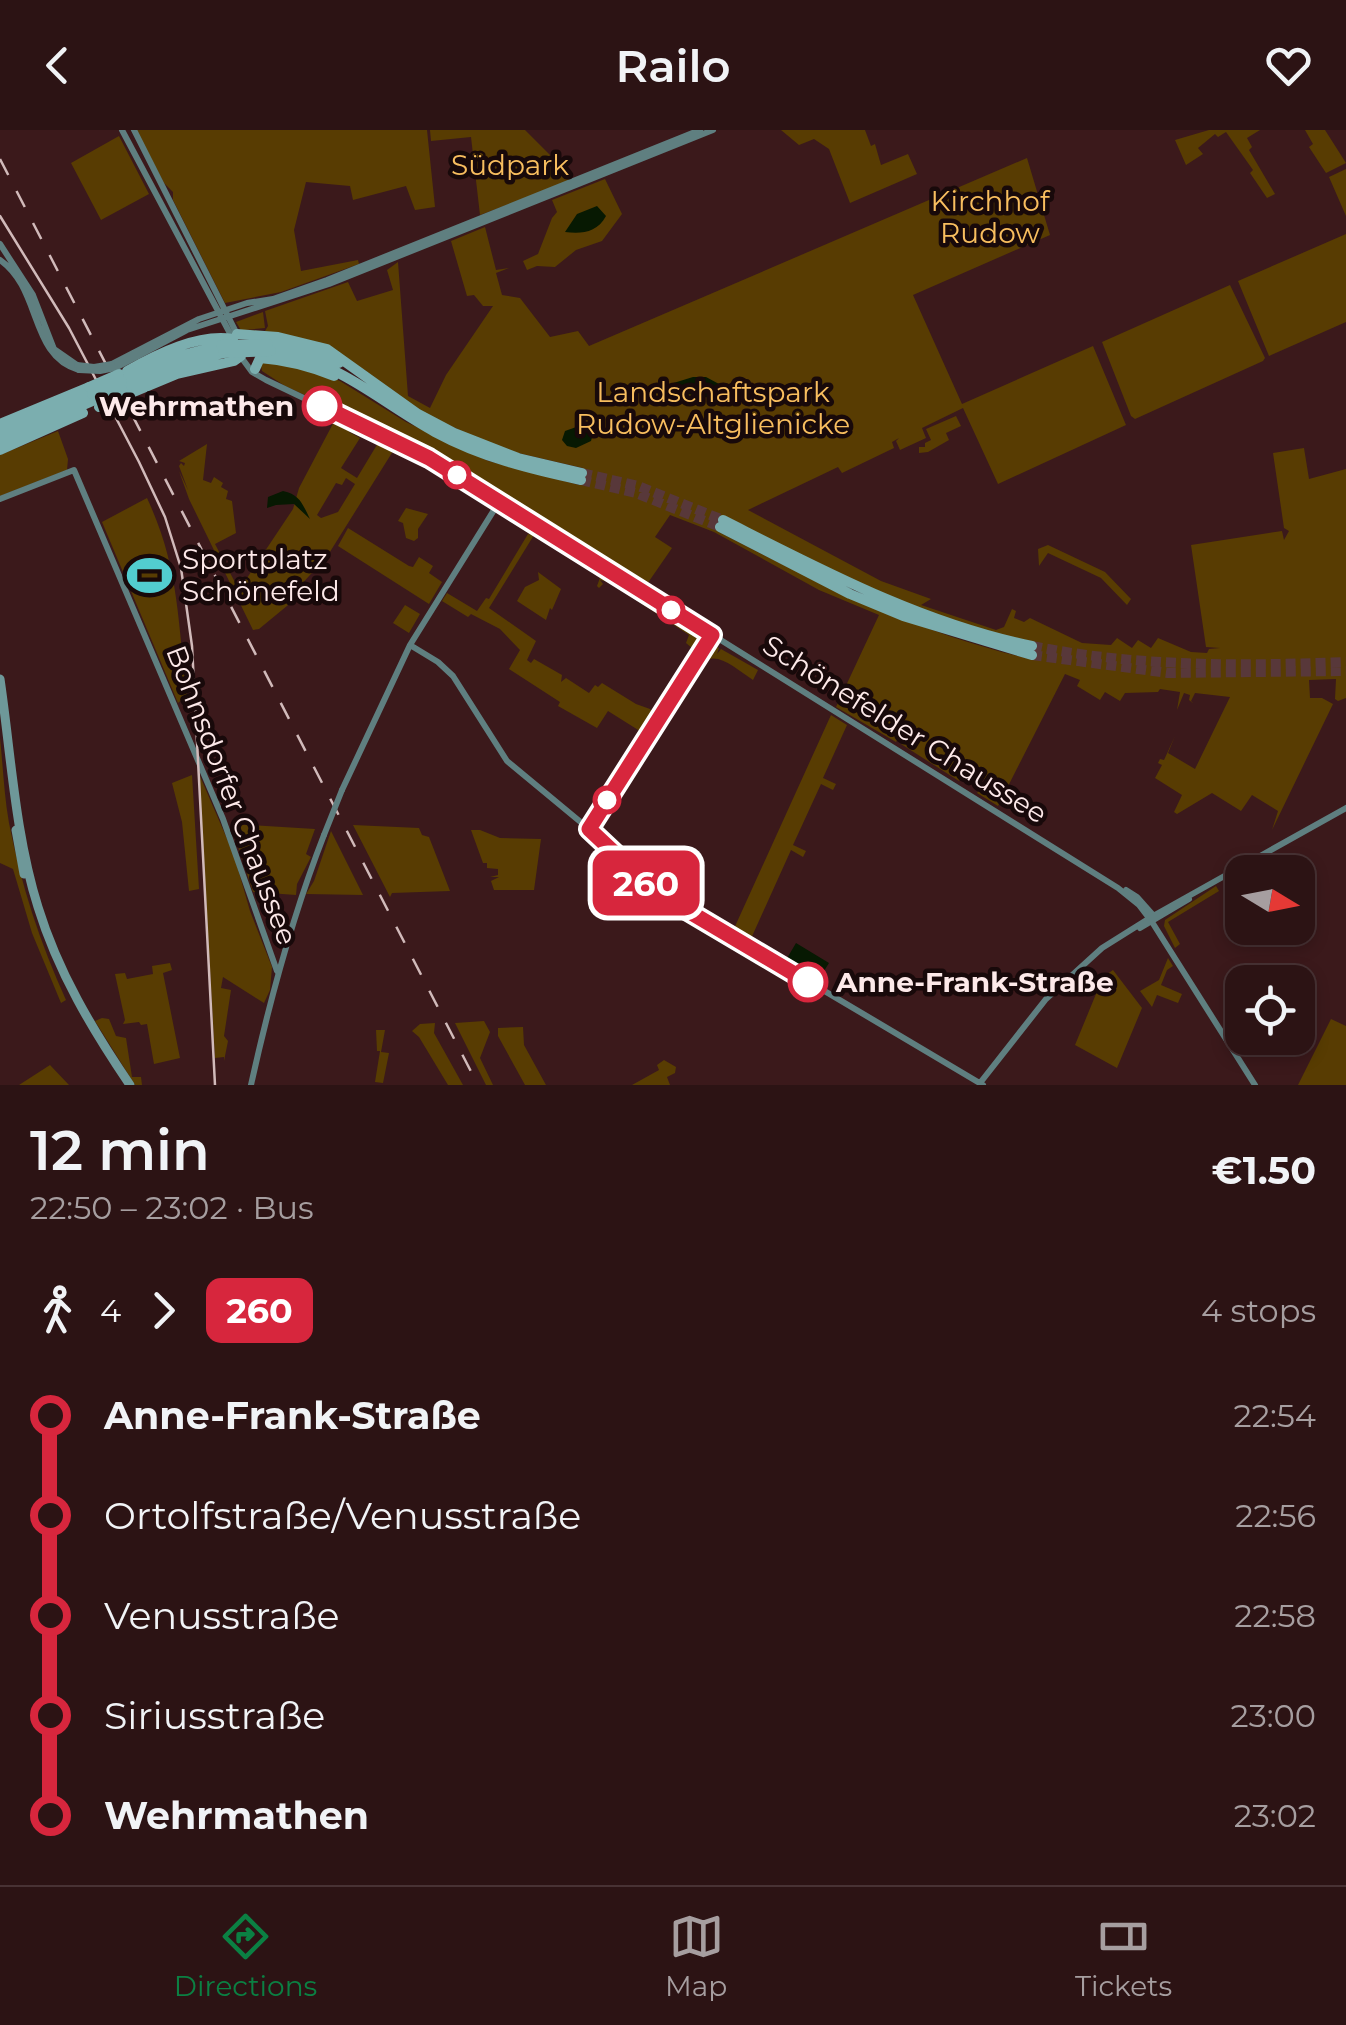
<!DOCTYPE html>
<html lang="en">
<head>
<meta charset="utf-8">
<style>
  body { margin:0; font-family:Montserrat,sans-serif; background:#341c1d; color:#f1f3f6; height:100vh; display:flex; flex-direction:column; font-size:38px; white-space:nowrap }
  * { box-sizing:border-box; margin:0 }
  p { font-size:32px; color:#a69ea0 }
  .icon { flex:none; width:55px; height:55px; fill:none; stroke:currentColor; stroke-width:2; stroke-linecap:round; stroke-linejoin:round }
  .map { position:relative; height:955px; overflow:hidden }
  .details { display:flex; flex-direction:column; background:#2c1314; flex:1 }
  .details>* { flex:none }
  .badge { padding:0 20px; border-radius:15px; font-size:35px; line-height:65px }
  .needle { width:65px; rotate:100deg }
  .controls { position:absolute; left:1225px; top:725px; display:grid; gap:20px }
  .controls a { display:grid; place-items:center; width:90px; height:90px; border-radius:20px; background:#2c1314; box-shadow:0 5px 15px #0003,0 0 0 2px #483234; font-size:50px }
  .map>.badge { position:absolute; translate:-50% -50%; box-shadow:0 0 0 5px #fff }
  .legs { display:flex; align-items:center; gap:15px; height:110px; padding:0 30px; font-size:32px }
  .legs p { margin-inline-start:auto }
  .head { display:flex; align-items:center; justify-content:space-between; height:170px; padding:0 30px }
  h1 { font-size:55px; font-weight:600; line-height:75px }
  ul { padding:0 30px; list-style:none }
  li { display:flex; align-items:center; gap:35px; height:100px; font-size:38px }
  li i { display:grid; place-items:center; width:15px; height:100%; margin:0 12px; background:currentColor }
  li i::after { content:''; width:25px; height:25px; margin:-12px; border:8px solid; border-radius:50%; background:#2c1314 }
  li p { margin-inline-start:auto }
  li:first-child i { background:linear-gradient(#0000 50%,currentColor 0) }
  li:last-child i { background:linear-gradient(currentColor 50%,#0000 0) }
  header { display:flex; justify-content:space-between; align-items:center; height:130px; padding:0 30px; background:#2c1314; font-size:45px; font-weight:600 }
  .dock { display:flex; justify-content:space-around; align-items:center; height:140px; border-top:2px solid #483234; background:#2c1314; font-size:28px; color:#a69ea0 }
  .dock a { display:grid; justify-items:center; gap:5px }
  .dock .on { color:#0b8043 }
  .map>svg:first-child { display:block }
  .green { fill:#583c02; fill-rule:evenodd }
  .water { fill:#071902 }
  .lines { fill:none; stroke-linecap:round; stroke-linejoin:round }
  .highway-tunnel { stroke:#58383a; stroke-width:10; stroke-dasharray:10 5; stroke-linecap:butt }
  .secondary { stroke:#5f7f80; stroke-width:6 }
  .primary { stroke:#6e9899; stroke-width:9 }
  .highway { stroke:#7baeaf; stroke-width:10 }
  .tram { stroke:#d1baba; stroke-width:2.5 }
  .rail { stroke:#d1baba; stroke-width:2.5; stroke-dasharray:18 18; stroke-linecap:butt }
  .secondary-bridge { stroke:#5f7f80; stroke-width:6 }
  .highway-bridge { stroke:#7baeaf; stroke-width:10 }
  .line-1-casing { stroke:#fff; stroke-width:22 }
  .line-1 { stroke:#d7263d; stroke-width:15 }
  .stop-1-dot { fill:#fff; stroke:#d7263d; stroke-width:5 }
  .labels { text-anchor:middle; stroke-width:9; stroke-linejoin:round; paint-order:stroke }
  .park-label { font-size:28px; fill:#f8be5f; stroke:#18090a }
  .stop-label { font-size:28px; font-weight:bold; fill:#fde9e9; stroke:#18090a; text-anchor:end }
  .poi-label { font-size:28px; fill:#fde9e9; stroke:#18090a; text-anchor:start }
  .street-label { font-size:28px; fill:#fde9e9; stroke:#18090a }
</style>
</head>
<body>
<header><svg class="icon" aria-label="back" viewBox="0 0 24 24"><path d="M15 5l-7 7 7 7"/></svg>Railo<svg class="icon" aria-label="heart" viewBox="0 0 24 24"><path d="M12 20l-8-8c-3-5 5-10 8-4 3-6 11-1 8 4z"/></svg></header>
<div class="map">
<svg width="1346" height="955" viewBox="0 0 1346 955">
  <rect width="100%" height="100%" fill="#3b191b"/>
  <path class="green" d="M136 0H427L435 77 415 80 406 56 353 70 350 56 306 52 294 100 301 141 358 130 359 134 281 162 225 173 173 70V62L164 53Z
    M430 0H525L569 44 571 51 480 85 471 7 431 11Z
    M781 0H865L871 16 875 14 881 35 908 24 917 44 850 73 829 19 814 9 799 15Z
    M1209 0H1260L1247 8 1252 17 1249 20 1275 64 1267 68 1250 43 1253 40 1226 2 1218 7 1215 4 1198 18 1203 24 1186 35 1175 10Z
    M1305 0H1325L1346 33 1326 43 1309 17 1313 14Z
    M119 6 149 64 101 90 71 33Z
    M1027 28 1050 105 913 165 962 274 1093 216 1126 295 998 354 963 278 922 298 926 308 900 320 896 311 899 308 892 312 894 318 842 343 838 337 748 380 881 451 931 469 921 475 996 500 1004 497 1012 479 1016 481 1014 488 1024 492 1030 488 1082 513 1111 515 1117 508 1132 518 1138 510 1151 518 1158 508 1191 522 1207 523 1209 519 1220 518 1206 517 1191 415 1282 401 1284 410 1289 401 1284 398 1273 323 1304 318 1309 349 1346 339V568L1338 571 1335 569 1336 549 1309 550 1310 568H1322L1333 574 1272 700 1278 681 1252 665 1241 681 1212 663 1177 684 1174 682 1182 665 1155 648 1162 635 1158 633 1160 629 1164 630 1175 606 1168 623 1195 639 1230 567 1195 563 1191 571 1194 574 1189 570 1190 565 1184 563 1177 580 1180 562 1160 559 1158 562 1125 563 1120 571 1105 562 1100 570 1077 556 1080 550 1065 544 998 676 977 663 986 650 967 637 959 651 901 614 903 609 899 607 896 612 836 577 879 485 819 460 714 402 670 385 655 407 672 418 645 457 429 321 285 256 262 241 260 230 305 238 340 251 406 292 488 331 579 355 583 338 518 323 479 309 427 285 363 239 242 202 236 192 263 182 265 198 245 200 265 201 268 196 265 181 348 152 357 171 393 160 387 140 398 132 408 266 430 278 446 245 493 176H483L474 165 467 166 451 111 485 97 496 140 509 138 496 143 502 165 520 168 550 207 578 201 589 216ZM723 386 853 452 947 489 998 504 1030 529C916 502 821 455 717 401Z
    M1346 39V86L1329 47Z
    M605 49 622 84 602 111 576 120 555 137 537 136 527 140 523 131 538 124 552 88 557 82 552 70Z
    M1346 104V192L1269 226 1238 151Z
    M1230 155 1265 228 1263 231 1135 289 1131 286 1102 212Z
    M337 286 352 294 349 302 360 308 341 338 357 348 381 308 395 318 328 425 291 466 293 471 259 499 253 500 189 369 179 341 188 360 179 336 181 333 184 336 185 333 179 331 207 314 203 350 211 353 214 347 223 353 221 357 228 361 226 369 232 371 236 403 215 414 239 460 293 379 299 358ZM346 348 355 354 338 382 321 388 317 385 336 353 342 355Z
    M956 286 961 296 946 303 949 310 928 322 919 323V317H925V313L931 310 926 299Z
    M58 301 68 329 67 340 0 366V325Z
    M147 368C180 439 177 490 187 565L178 573 102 392Z
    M406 378 428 384 418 399V408L414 411 406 408 403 393 398 391Z
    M348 398 409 436 413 437 419 427 433 436 429 443 442 452 429 474 338 416Z
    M528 404 534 405 489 478 536 511 527 530 531 533 534 529 562 545 561 552 566 548 589 563 595 555 598 557 602 553 636 574 650 579 654 585 643 603 608 581 597 598 558 576 560 572 509 539 520 520 500 499 471 484 468 487 442 471 447 463 477 481 486 468 489 469Z
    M1048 415 1105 442 1131 469 1127 475 1101 448 1048 423 1039 436 1038 419Z
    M538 442 561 459 552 480 550 478 546 490 517 471 525 457 539 450Z
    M601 445 701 503 702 509 684 538 692 518 686 513 689 505 609 452 600 450 603 454 599 458 597 456Z
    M405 475 420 484 409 503 393 493Z
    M713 515 719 518 717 524 721 519 758 540 753 550C736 539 718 521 703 532L670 588H663Z
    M831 585 847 595 823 648 836 654 833 660 821 654 793 715 806 721 803 727 791 720 749 813 732 803Z
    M0 608C3 636 4 665 9 693 21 755 40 813 66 870L61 873 32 803 13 739 0 733Z
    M199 644 234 725 250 781 272 837 270 860 264 873 223 847 221 858 231 860 224 906 228 911 224 931V927L215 928Z
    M192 645 199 759 189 761 182 692 172 653Z
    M231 694 315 699 306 724 311 727 297 754 296 765 253 762Z
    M353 695 419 698 422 705 429 707 450 761 392 763 390 767Z
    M471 700H480L500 708 541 709 534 760H494L491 751 499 747H490L498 745V739L487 738V733H483Z
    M331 701 363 765 306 764 314 751Z
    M1216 756 1219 761 1168 792 1180 814 1175 818 1164 796 1165 790Z
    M1168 828 1173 836 1167 840 1161 855 1182 864 1178 873 1157 865 1152 877 1140 861 1159 850Z
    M170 833 172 840 163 843 180 928 154 934 147 894 141 895 139 892 123 894 125 890 115 844 125 843 127 849 153 844 152 836Z
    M1113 840 1142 878 1117 938 1075 915 1103 847Z
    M102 888 109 889 116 906 126 908 132 947H141L142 955H135L95 891Z
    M1331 889 1346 896V955H1298Z
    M484 891 490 902 480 928 493 955H486L455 893Z
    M435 893 434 903 463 955H448L419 907 412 901 420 894Z
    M523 897 524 915 546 955H525L498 906V898Z
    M376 900H385L381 922 389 923 383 953 375 952 380 921H377Z
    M664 930 676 937 675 943 667 947 670 955H632L659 940 657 935Z
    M50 935 69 955H19Z"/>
  <path class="water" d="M597 76 606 86C597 103 581 104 565 102L577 84Z
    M693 247H706L719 254 723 264 716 269 665 260 667 255Z
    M582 295 594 300 591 311 576 318 567 316 562 310 565 301Z
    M283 361C300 365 302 373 310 389L294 374 276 375 267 378 268 367Z
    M796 813 829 833 819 849 786 830Z"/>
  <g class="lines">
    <path class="highway-tunnel" d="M582 343 638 356 723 390
      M581 350 636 363 720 397
      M1032 516C1139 537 1238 536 1346 532
      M1032 525 1168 543 1346 541"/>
    <path class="secondary" d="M122 0 234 211
      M134 0 237 204
      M0 114 33 165 54 219 77 235
      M0 130C42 159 29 226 79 240
      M241 227 252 242 266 250 429 328 1118 758 1139 775 1152 792 1255 955
      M112 234 199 189 247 173 273 169 327 150 700 0
      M115 238 187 200 329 154 713 0
      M0 369 74 340 223 689 277 841
      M410 515 438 532 453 546 507 631 589 699 656 761 983 955
      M342 660 410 515 499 372
      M1126 760 1137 767 1153 785
      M1140 798 1189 769
      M980 953 1046 869 1102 818 1153 786 1346 678
      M251 955C270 869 292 787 324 705"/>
    <path class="primary" d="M0 549C11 624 15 704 38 777 58 842 92 899 130 955
      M16 700 24 744"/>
    <path class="highway" d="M237 204 278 207 327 219 418 284 454 303 518 328 582 343
      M268 214 298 217 339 233
      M271 221C343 233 375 269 435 302 481 327 530 339 581 350
      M255 239 260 228C286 230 310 236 334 246
      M127 241C157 224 199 203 233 209
      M122 251 172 228 221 215
      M127 257 172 238 223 223
      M129 264 177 244 234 231 241 226
      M0 294 89 257
      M0 302 92 264
      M0 311 95 270
      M0 320 83 283
      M723 390C824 441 921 493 1032 516
      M720 397 850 464 903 486 1032 525"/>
    <path class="tram" d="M0 86 69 198 139 332 165 387 181 438 192 516 215 955"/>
    <path class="rail" d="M0 29 478 955"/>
    <path class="secondary-bridge" d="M77 235 94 237 112 234
      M79 240 100 241 115 238
      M324 705 342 660"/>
    <path class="highway-bridge" d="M221 215 268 214
      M223 223 271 221
      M89 257 119 244
      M92 264 122 251
      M95 270 122 259
      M99 277 129 264"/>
  </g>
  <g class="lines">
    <defs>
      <path id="line-1" d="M322 276 429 328 712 505 589 699 656 762 808 852"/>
    </defs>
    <use href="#line-1" class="line-1-casing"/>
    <use href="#line-1" class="line-1"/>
  </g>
  <defs>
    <symbol id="stadium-bare" viewBox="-9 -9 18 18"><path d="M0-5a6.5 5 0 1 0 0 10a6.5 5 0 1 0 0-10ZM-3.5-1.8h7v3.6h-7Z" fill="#52cdd0" stroke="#18090a" stroke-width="2.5" paint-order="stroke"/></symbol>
  </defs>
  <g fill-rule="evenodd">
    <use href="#stadium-bare" x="118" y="414" width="63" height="63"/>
  </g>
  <g class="stop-1-dot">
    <circle cx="322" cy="276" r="18"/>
    <circle cx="457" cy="345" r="12"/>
    <circle cx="671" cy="480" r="12"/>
    <circle cx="607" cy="670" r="12"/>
    <circle cx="808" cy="852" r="18"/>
  </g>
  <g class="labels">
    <g class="park-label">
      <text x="510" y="45">Südpark</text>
      <text x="990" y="81">Kirchhof<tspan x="990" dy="32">Rudow</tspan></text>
      <text x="713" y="272">Landschaftspark<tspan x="713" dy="32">Rudow-Altglienicke</tspan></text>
    </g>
    <g class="stop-label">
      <text x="294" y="286">Wehrmathen</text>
      <text x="836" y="862" text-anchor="start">Anne-Frank-Straße</text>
    </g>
    <g class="poi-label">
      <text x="182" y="439">Sportplatz<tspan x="182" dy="32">Schönefeld</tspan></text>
    </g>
    <g class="street-label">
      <text transform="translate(905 599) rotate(32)" y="10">Schönefelder Chaussee</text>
      <text transform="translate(232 665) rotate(69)" y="10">Bohnsdorfer Chaussee</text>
    </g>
  </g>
</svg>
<div class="controls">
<a><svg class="needle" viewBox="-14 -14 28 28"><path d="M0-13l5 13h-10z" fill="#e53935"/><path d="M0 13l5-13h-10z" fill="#a69ea0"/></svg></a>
<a><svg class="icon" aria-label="locate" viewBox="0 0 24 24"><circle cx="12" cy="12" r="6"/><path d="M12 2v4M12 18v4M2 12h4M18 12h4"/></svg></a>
</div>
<b class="badge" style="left:646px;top:753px;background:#d7263d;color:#fff">260</b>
</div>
<section class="details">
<div class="head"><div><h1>12 min</h1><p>22:50 – 23:02 · Bus</p></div><b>€1.50</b></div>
<div class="legs"><svg class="icon" aria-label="walk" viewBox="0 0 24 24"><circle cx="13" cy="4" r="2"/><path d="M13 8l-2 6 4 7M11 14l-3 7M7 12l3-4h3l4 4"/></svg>4<svg class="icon" aria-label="forward" viewBox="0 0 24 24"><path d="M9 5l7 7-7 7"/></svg><b class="badge" style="background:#d7263d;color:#fff">260</b><p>4 stops</p></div>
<ul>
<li><i style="color:#d7263d"></i><b>Anne-Frank-Straße</b><p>22:54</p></li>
<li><i style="color:#d7263d"></i><span>Ortolfstraße/Venusstraße</span><p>22:56</p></li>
<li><i style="color:#d7263d"></i><span>Venusstraße</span><p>22:58</p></li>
<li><i style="color:#d7263d"></i><span>Siriusstraße</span><p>23:00</p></li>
<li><i style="color:#d7263d"></i><b>Wehrmathen</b><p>23:02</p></li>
</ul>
</section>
<nav class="dock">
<a class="on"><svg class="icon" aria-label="directions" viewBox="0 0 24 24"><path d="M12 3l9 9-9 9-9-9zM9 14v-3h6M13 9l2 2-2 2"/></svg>Directions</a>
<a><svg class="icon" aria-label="map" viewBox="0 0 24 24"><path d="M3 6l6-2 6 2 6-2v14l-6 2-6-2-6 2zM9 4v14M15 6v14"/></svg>Map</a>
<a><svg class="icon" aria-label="tickets" viewBox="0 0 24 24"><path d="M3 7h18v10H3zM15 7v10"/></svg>Tickets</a>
</nav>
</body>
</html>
